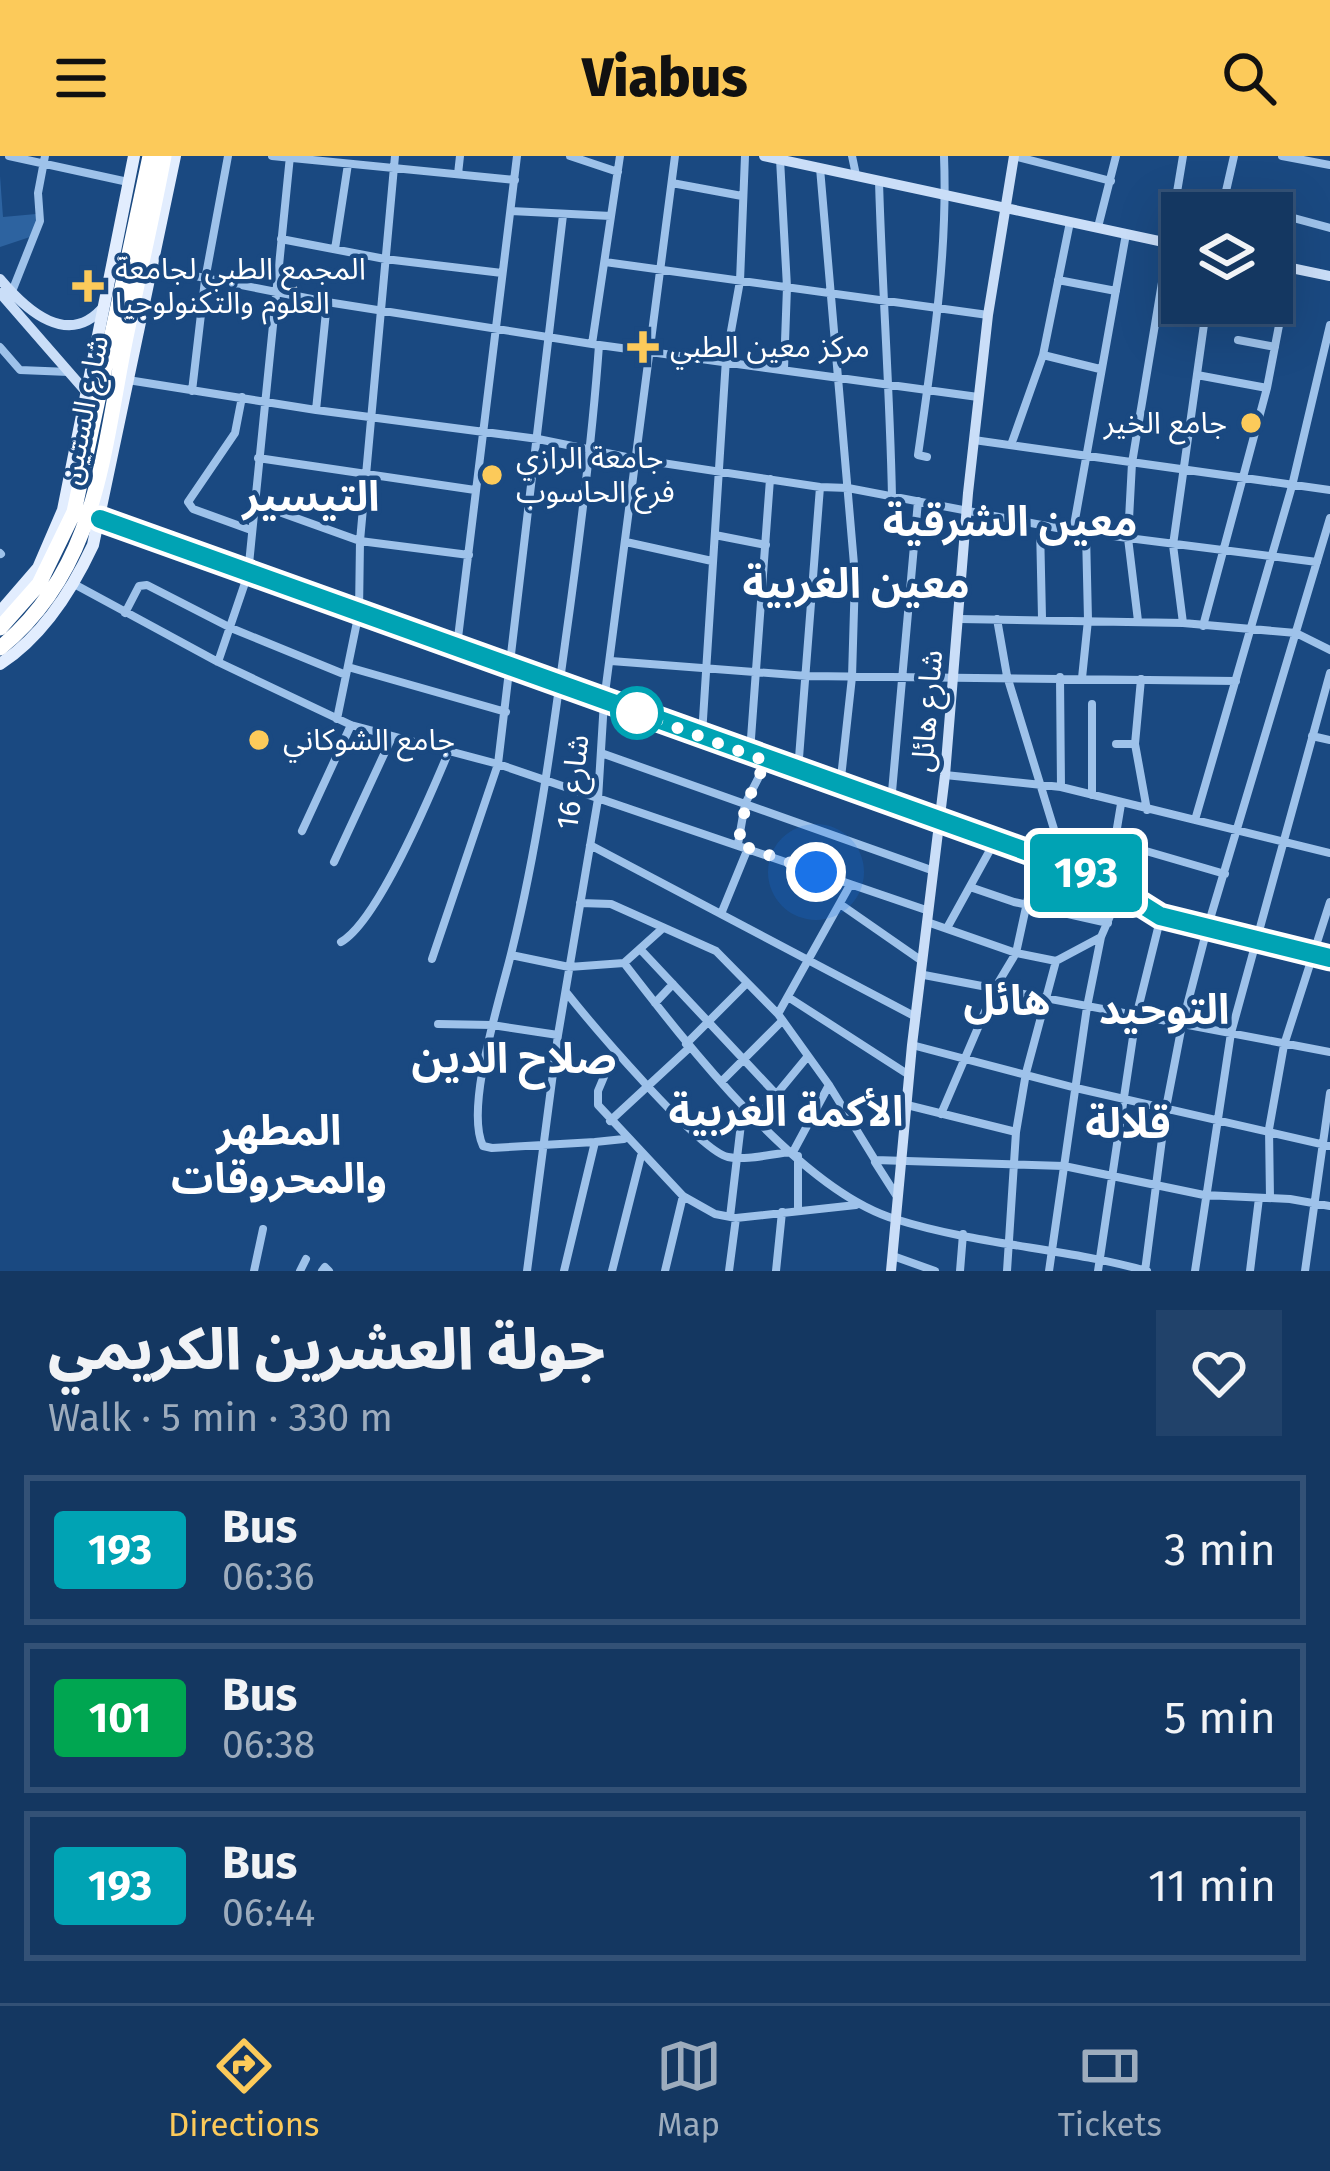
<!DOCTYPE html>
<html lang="en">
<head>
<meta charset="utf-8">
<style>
  body { margin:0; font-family:"Fira Sans","Noto Sans Arabic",sans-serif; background:#21426a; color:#f1f3f6; height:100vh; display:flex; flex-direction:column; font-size:45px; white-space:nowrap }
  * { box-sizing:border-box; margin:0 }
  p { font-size:39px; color:#9dacbd }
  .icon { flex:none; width:66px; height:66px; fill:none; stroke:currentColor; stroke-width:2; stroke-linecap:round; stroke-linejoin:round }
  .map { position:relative; height:1115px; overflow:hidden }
  .details { display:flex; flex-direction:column; background:#143761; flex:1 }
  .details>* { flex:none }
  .badge { padding:0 24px; border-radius:9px; font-size:42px; line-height:78px }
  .controls { position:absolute; left:1161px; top:36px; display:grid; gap:24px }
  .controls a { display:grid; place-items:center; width:132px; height:132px; border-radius:0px; background:#143761; box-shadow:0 12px 48px #0002,0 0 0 3px #335176; font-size:60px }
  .you { position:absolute; width:60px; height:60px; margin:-30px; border:9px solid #fff; border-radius:50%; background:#1a73e8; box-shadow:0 0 0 18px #1a73e833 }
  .map>.badge { position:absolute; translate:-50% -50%; box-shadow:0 0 0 6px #fff }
  .round { display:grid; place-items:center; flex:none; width:126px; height:126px; border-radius:0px; background:#21426a }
  .overview { display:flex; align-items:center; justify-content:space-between; height:204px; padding:0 48px }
  h1 { font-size:57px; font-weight:800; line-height:90px }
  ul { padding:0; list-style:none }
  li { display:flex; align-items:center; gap:36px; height:150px; margin:0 24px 18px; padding:0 24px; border:6px solid #335176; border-radius:0px }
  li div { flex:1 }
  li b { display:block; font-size:45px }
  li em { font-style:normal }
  li .badge { min-width:132px; font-weight:700; text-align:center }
  header { display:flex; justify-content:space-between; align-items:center; height:156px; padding:0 48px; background:#fcca5a; color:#111; font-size:54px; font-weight:800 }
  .dock { display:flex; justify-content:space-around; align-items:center; height:168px; border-top:3px solid #335176; background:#143761; font-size:33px; color:#9dacbd }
  .dock a { display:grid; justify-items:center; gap:6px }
  .dock .selected { color:#fcca5a }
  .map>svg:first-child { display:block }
  .green { fill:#2d63a0 }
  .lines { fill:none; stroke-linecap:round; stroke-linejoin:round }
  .street { stroke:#9ec2ea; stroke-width:8 }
  .secondary { stroke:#cadef8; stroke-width:10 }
  .primary { stroke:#e2edfe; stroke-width:12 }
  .highway { stroke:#fff; stroke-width:15 }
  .line-casing { stroke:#fff; stroke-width:27 }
  .line { stroke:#00a3b4; stroke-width:18 }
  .walk { stroke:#fff; stroke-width:12; stroke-dasharray:0 21.6 }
  .poi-dot { fill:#fcca5a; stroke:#1a4981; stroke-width:4.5 }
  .stop-dot { fill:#fff; stroke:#00a3b4; stroke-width:6 }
  .labels { text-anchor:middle; stroke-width:9; stroke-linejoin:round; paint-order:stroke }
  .poi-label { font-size:30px; fill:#fff; stroke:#1a4981; text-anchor:start }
  .street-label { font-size:30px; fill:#fff; stroke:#1a4981 }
  .district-label { font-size:42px; font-weight:bold; fill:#fff; stroke:#1a4981 }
</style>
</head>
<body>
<header><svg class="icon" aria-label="menu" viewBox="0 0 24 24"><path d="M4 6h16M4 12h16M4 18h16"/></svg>Viabus<svg class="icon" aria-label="search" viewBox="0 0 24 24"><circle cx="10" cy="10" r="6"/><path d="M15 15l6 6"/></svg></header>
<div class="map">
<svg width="1330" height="1115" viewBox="0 0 1330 1115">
  <rect width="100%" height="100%" fill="#1a4981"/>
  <path class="green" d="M0 20 3 61 36 58 38 68 30 81 0 91Z"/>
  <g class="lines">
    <path class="street" d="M9 0 128 26
      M272 0 515 24
      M570 0 618 16
      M852 0 856 19
      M1014 0 1111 25
      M1282 0 1330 9
      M780 3 787 131 784 213
      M820 12 855 420 852 521 840 631
      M458 18 460 0
      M879 25C882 131 890 236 892 341
      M672 27 742 40
      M1224 43 1330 72
      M511 55 611 60
      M1221 57 1234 0
      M1098 71 1116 0
      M281 83 385 103 502 117
      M335 93 348 8
      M605 106 988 159
      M154 112 327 146 592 188 978 241
      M1058 124 1116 135
      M11 138 40 65 38 37 45 0
      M1238 184 1275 191
      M592 188 620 0
      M0 191 20 214 69 216
      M1043 199 1100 213
      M1197 219 1267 232
      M128 224 316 254 538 283 636 303 820 331 848 332 1073 375 1317 406
      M192 235 205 124 228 0
      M242 241 235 277 188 346 193 353 251 374
      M316 254 327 146
      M974 284 1330 334
      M1011 289 1043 199 1070 66
      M927 301 918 299C932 201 948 99 944 0
      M258 302 475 334
      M254 347 360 385 469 399
      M1040 370 1042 462
      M1073 375 1126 78
      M715 379 766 389
      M626 386 712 405
      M0 397 1 398
      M74 428 218 506 351 569 498 608 929 755
      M125 457 139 430 147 429 231 472 346 519
      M960 463 1183 467 1296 477 1330 494
      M997 463 1007 520 1065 709
      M1138 465 1128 382 1132 307 1183 0
      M1183 467 1173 389 1207 147
      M1203 470 1267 232 1290 112
      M457 490 517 0
      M611 505 807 520 1236 525
      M218 506 248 418 290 0
      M348 511 506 556
      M1060 521 1061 631
      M1082 522 1088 464 1086 377
      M337 563 359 456 360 385 395 0
      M702 579 726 203 740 125 745 0
      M1312 580 1330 584
      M1116 588H1135L1147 654
      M1135 588 1141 523
      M750 596 770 323
      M604 598 934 715
      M798 615 820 331
      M945 619 1061 631 1330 697
      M1092 639V548
      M891 647 918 345
      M1195 664 1292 330 1330 169
      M302 675 351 569
      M1115 686 1225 718
      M738 688 745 648 767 605
      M590 689 916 861
      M334 706 392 581
      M1108 726 1121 648
      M970 731 1014 746 1108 767
      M580 747 611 748 716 795 778 858 829 929 875 1004 1064 1010 1204 1039 1290 1043 1330 1050
      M840 748 922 805
      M721 758 748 692
      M930 767 1016 797 1056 805 1101 781
      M947 772 995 685
      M341 786C378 765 431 638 449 595
      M640 793 775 937
      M511 799 569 811 624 807C685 886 799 1034 895 1063 977 1089 1065 1092 1147 1115
      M432 803 498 608 563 59
      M624 807 663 772
      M924 819 1330 896
      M566 836C589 865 699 995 728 1001 747 1005 774 997 793 996L829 929
      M788 841 909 919
      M655 847 673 828
      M778 858 850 729
      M438 868 492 869 558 879
      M686 888 747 827
      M912 889 1076 932 1330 990
      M614 897 598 935V949L683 1040 715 1058 736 1062 856 1049
      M721 926 782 865
      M907 949 1016 976
      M941 958 995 832 1016 797 1037 701
      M756 963 808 900
      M610 965 689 892
      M595 986 492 992 483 990C464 951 502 837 512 794 537 693 551 591 565 488 579 388 592 289 599 189
      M798 1000V1053
      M875 1006 896 1039
      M1270 1042 1269 973 1284 889 1330 746
      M730 1061 743 951
      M893 1100 935 1115
      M254 1115 263 1073
      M300 1115 306 1103
      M322 1115 325 1111 329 1115
      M527 1115 558 879 598 643 604 545 675 0
      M564 1115 595 986 624 983
      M612 1115 641 1000
      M665 1115 683 1040
      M729 1115 736 1062
      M776 1115 782 1056
      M960 1115 963 1078
      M1007 1115 1016 976 1026 917 1056 805
      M1049 1115 1087 851 1101 781 1120 737
      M1098 1115 1136 861 1161 760
      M1145 1115 1166 952 1182 869 1207 773 1330 362
      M1195 1115 1231 877 1330 517
      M1250 1115 1259 1042
      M1305 1115 1330 937"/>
    <path class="secondary" d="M764 0 1182 90
      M1272 108 1330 120
      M0 123C26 154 69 194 105 149
      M0 137 88 238
      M100 363 1098 721 1161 760 1330 802
      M891 1115 912 889 945 619 968 337 988 159 1014 0"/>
    <path class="primary" d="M0 456 38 412 63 354 134 0
      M0 508C42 481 72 434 93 389L175 0"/>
    <path class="highway" d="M0 472 39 428 74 356 150 0
      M0 492C95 414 102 304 124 191 137 127 152 64 164 0"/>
  </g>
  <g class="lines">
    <defs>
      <path id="line" d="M100 363 1098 721 1160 760 1330 802"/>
    </defs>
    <use href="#line" class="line-casing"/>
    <use href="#line" class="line"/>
    <path class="walk" d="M637 557 766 605 746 648 738 688 816 716"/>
  </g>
  <g class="poi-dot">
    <path d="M82 112h12v12h12v12h-12v12h-12v-12h-12v-12h12z"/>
    <path d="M637 173h12v12h12v12h-12v12h-12v-12h-12v-12h12z"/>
    <circle cx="1251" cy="267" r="12"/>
    <circle cx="492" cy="319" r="12"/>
    <circle cx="259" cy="584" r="12"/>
  </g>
  <circle class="stop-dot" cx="637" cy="557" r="24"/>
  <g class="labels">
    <g class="poi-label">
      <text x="115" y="123">المجمع الطبي لجامعة<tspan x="115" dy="34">العلوم والتكنولوجيا</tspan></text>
      <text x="670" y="201">مركز معين الطبي</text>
      <text x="1227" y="277" text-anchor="end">جامع الخير</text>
      <text x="516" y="312">جامعة الرازي<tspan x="516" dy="34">فرع الحاسوب</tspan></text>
      <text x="283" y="594">جامع الشوكاني</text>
    </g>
    <g class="street-label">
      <text transform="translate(84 254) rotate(-79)" y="10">شارع الستين</text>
      <text transform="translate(927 555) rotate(-85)" y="10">شارع هائل</text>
      <text transform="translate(573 626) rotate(-83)" y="10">شارع 16</text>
    </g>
    <g class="district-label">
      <text x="311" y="355">التيسير</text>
      <text x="1010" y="380">معين الشرقية</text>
      <text x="856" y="442">معين الغربية</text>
      <text x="1007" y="859">هائل</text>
      <text x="1164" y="868">التوحيد</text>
      <text x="514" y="917">صلاح الدين</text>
      <text x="786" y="970">الأكمة الغربية</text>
      <text x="1128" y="982">قلالة</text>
      <text x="279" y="989">المطهر<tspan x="279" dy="48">والمحروقات</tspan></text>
    </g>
  </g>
</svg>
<div class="controls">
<a><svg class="icon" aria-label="layers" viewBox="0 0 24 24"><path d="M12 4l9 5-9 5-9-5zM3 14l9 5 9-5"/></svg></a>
</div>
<div class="you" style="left:816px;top:716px"></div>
<b class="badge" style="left:1086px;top:717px;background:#00a3b4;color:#fff">193</b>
</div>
<section class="details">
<div class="overview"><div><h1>جولة العشرين الكريمي</h1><p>Walk · 5 min · 330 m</p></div><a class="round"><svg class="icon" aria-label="heart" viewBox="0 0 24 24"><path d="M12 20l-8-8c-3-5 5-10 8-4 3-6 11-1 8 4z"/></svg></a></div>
<ul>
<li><span class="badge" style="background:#00a3b4;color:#fff">193</span><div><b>Bus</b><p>06:36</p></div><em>3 min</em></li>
<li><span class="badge" style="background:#00a651;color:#fff">101</span><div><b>Bus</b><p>06:38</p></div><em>5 min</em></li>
<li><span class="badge" style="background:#00a3b4;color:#fff">193</span><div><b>Bus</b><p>06:44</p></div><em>11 min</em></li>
</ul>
</section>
<nav class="dock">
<a class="selected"><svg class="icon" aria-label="directions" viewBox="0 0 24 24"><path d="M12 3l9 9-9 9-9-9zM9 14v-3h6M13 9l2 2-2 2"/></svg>Directions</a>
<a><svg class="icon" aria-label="map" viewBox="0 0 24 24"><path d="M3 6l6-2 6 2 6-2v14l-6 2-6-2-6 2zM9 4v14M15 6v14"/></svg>Map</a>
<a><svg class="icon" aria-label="tickets" viewBox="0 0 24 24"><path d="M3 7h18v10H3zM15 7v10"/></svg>Tickets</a>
</nav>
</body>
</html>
